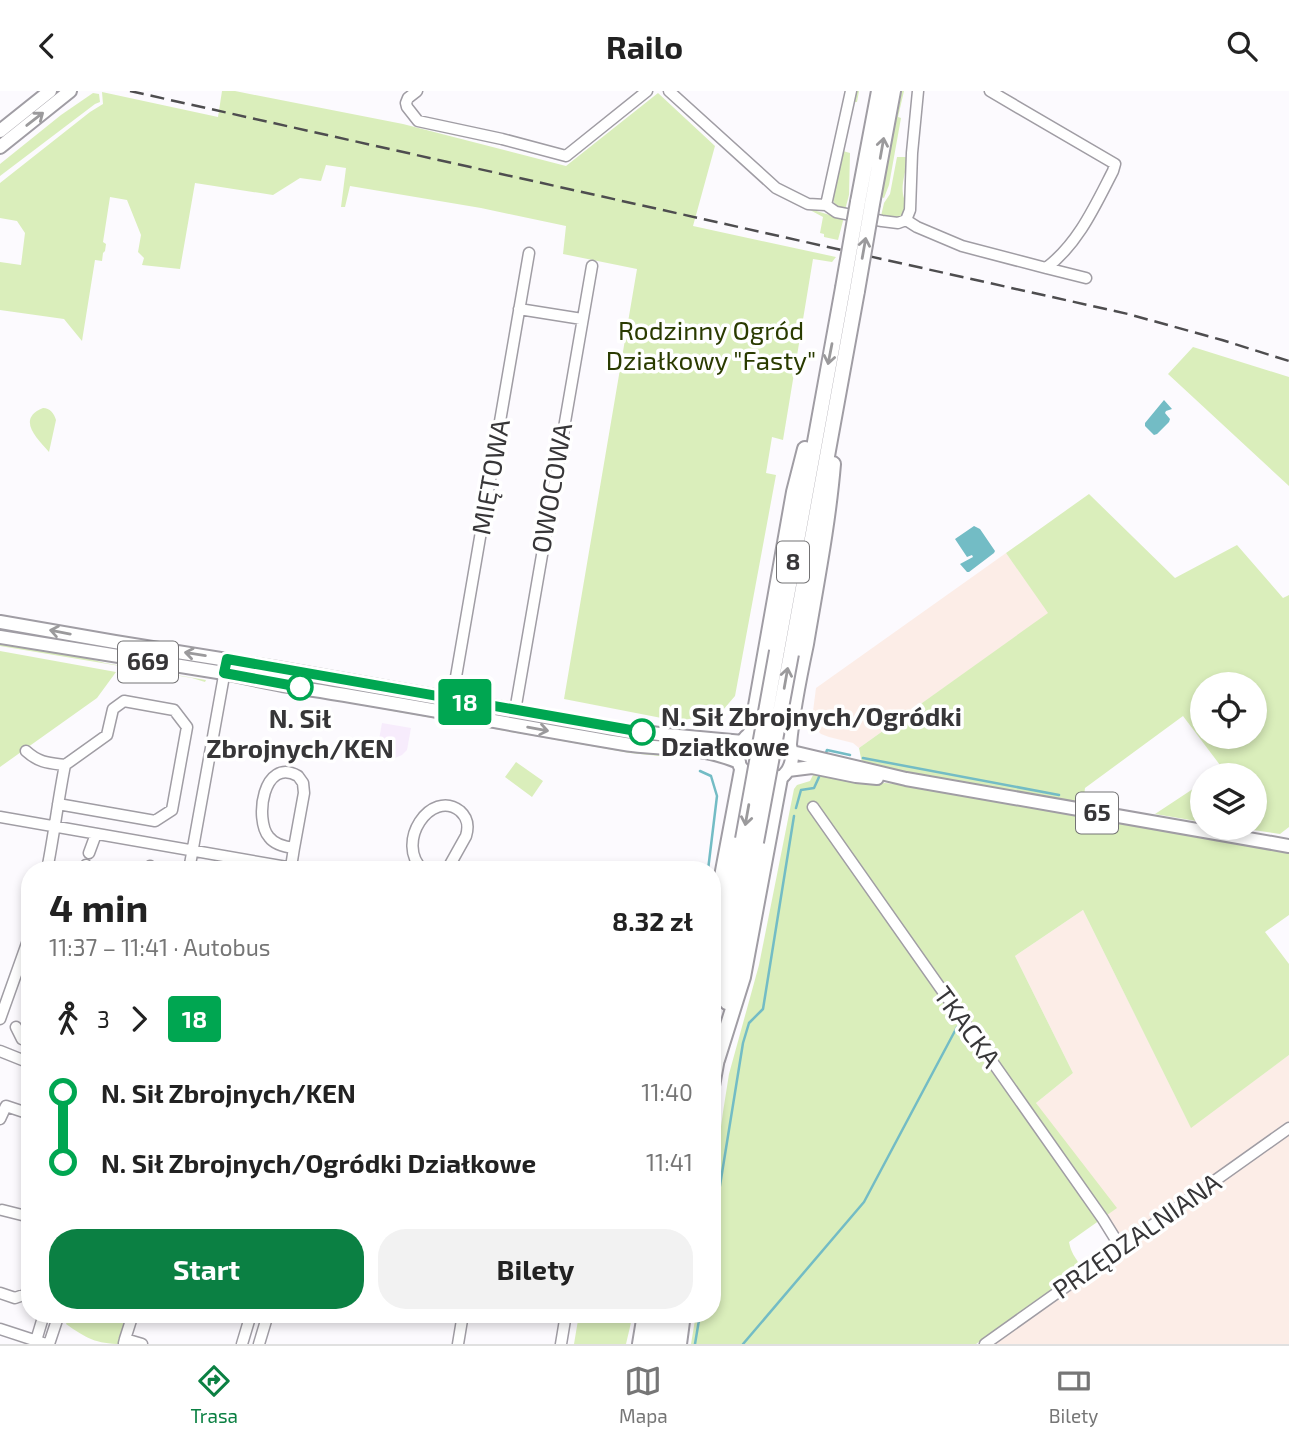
<!DOCTYPE html>
<html lang="pl">
<head>
<meta charset="utf-8">
<style>
  body { margin:0; font-family:"Exo 2",sans-serif; background:#f2f2f2; color:#222; height:100vh; display:flex; flex-direction:column; font-size:26px; white-space:nowrap }
  * { box-sizing:border-box; margin:0 }
  p { font-size:23px; color:#767676 }
  .icon { flex:none; width:38px; height:38px; fill:none; stroke:currentColor; stroke-width:2; stroke-linecap:round; stroke-linejoin:round }
  .map { position:relative; flex:1; overflow:hidden }
  .drawer { position:absolute; left:21px; top:770px; width:700px; height:462px; display:flex; flex-direction:column; background:#fff; border-radius:28px; box-shadow:0 4px 10px #0003 }
  .drawer>* { flex:none }
  .badge { padding:0 14px; border-radius:5px; font-size:24px; line-height:46px }
  .buttons { position:absolute; left:1190px; top:581px; display:grid; gap:14px }
  .buttons a { display:grid; place-items:center; width:77px; height:77px; border-radius:50%; background:#fff; box-shadow:0 4px 10px #0003; font-size:35px }
  .map>.badge { position:absolute; translate:-50% -50%; box-shadow:0 0 0 4px #fff }
  .legs { display:flex; align-items:center; gap:10px; height:77px; padding:0 28px; font-size:23px }
  .legs p { margin-inline-start:auto }
  .headline { display:flex; align-items:center; justify-content:space-between; height:119px; padding:0 28px }
  h1 { font-size:38px; font-weight:700; line-height:52px }
  .cta { display:flex; gap:14px; margin-top:auto; padding:14px 28px }
  .cta a { flex:1; height:80px; border-radius:28px; background:#0b8043; color:#fff; font-size:28px; font-weight:700; line-height:80px; text-align:center }
  .cta a+a { background:#f2f2f2; color:#222 }
  ul { padding:0 28px; list-style:none }
  li { display:flex; align-items:center; gap:24px; height:70px; font-size:26px }
  li i { display:grid; place-items:center; width:10px; height:100%; margin:0 9px; background:currentColor }
  li i::after { content:''; width:18px; height:18px; margin:-9px; border:5px solid; border-radius:50%; background:#fff }
  li p { margin-inline-start:auto }
  li:first-child i { background:linear-gradient(#0000 50%,currentColor 0) }
  li:last-child i { background:linear-gradient(currentColor 50%,#0000 0) }
  header { display:flex; justify-content:space-between; align-items:center; height:91px; padding:0 28px; background:#fff; font-size:32px; font-weight:700 }
  .dock { display:flex; justify-content:space-around; align-items:center; height:98px; border-top:2px solid #e0e0e0; background:#fff; font-size:19px; color:#767676 }
  .dock a { display:grid; justify-items:center; gap:4px }
  .dock .selected { color:#0b8043 }
  .map>svg:first-child { display:block }
  .industrial { fill:#fcede7 }
  .education { fill:#f7ecfc }
  .green { fill:#daeebb; fill-rule:evenodd }
  .water { fill:#73bcc5 }
  .lines { fill:none; stroke-linecap:round; stroke-linejoin:round }
  .stream { stroke:#73bcc5; stroke-width:2.5 }
  .minor-casing { stroke:#a09da4; stroke-width:13 }
  .major-casing { stroke:#a09da4; stroke-width:16 }
  .highway-casing { stroke:#a09da4; stroke-width:18 }
  .minor { stroke:#fff; stroke-width:10 }
  .major { stroke:#fff; stroke-width:12 }
  .highway { stroke:#fff; stroke-width:14 }
  .rail { stroke:#4e4d4f; stroke-width:2.5; stroke-dasharray:14 7; stroke-linecap:butt }
  .highway-bridge-casing { stroke:#a09da4; stroke-width:18; stroke-linecap:butt }
  .highway-bridge { stroke:#fff; stroke-width:14 }
  .oneway { stroke:#9b9a9c }
  .line-1-casing { stroke:#fff; stroke-width:16 }
  .line-1 { stroke:#00a651; stroke-width:10 }
  .stop-1-dot { fill:#fff; stroke:#00a651; stroke-width:3.5 }
  .labels { text-anchor:middle; stroke-width:7; stroke-linejoin:round; paint-order:stroke }
  .shield { fill:#fff; stroke:#737274; stroke-width:2 }
  .shield-label { font-size:24px; font-weight:bold; fill:#373638 }
  .park-label { font-size:26px; fill:#2a3b00; stroke:#fff }
  .street-label { font-size:26px; fill:#373638; stroke:#fff }
  .stop-label { font-size:26px; font-weight:bold; fill:#373638; stroke:#fff; text-anchor:start }
</style>
</head>
<body>
<header><svg class="icon" aria-label="back" viewBox="0 0 24 24"><path d="M15 5l-7 7 7 7"/></svg>Railo<svg class="icon" aria-label="search" viewBox="0 0 24 24"><circle cx="10" cy="10" r="6"/><path d="M15 15l6 6"/></svg></header>
<div class="map">
<svg width="1289" height="1253" viewBox="0 0 1289 1253">
  <rect width="100%" height="100%" fill="#fcfafe"/>
  <path class="industrial" d="M1006 462 1049 522 859 657 853 652 829 646 821 643 816 638 812 628 816 597Z
    M1083 819 1191 1036 1289 964V1253H992L1122 1162 1036 1012 1073 982 1015 865Z"/>
  <path class="education" d="M382 632 411 637 407 659 402 664 395 667 387 666 381 661 378 654Z"/>
  <path class="green" d="M222 0H235L403 33 566 75 658 2 715 55 693 135 836 166 832 171 813 168 783 349 772 346 766 382 776 384 735 605 723 619 713 624 677 630 564 608 637 178 563 163 566 135 481 117 350 95 345 116H341L346 77 326 74 321 90 300 87 273 104 195 92 180 178 142 174 144 167 138 161 141 144 127 109 110 106 103 151 106 153 105 160 103 162 102 170 95 169 82 250 64 228 0 219V171L21 174 25 142 17 130 0 127V92L90 21 103 13 102 1 218 26Z
    M855 0H859L857 11H854L843 60 850 62 849 104 845 119 838 118 832 108Z
    M902 0H904L898 26 901 27 889 94 884 107 881 106Z
    M93 2 99 3 100 11 95 13 0 85V73L61 24Z
    M897 66H907C907 79 901 91 903 103 904 109 907 113 905 120 903 126 902 125 897 128L881 125 884 112 890 103Z
    M810 118 833 125 835 127 844 126 838 149 824 146V143L820 142 823 126 810 119Z
    M1193 256 1289 286V395L1168 283Z
    M43 317C50 317 54 322 56 329L49 361C37 347 16 328 43 317Z
    M1089 403 1175 487 1237 454 1283 507 1289 504V736L1280 743 1240 737H1255V684H1215L1223 678 1183 625 1085 697 1083 714 862 672 859 657 1048 522 1006 462ZM1202 593H1255V646H1202Z
    M0 549 61 560 105 572 206 589 205 591 192 587 0 555Z
    M0 560 116 581 97 607 0 676Z
    M347 595 615 642 614 647 346 600Z
    M333 607 678 662 679 667 630 662 325 608Z
    M516 671 543 690 532 706 505 686Z
    M814 682 854 689 906 694 1289 760V824L1265 841 1289 873V964L1191 1037 1083 819 1015 865 1073 982 1036 1012 1117 1117 1069 1151C1074 1177 1092 1168 1061 1191V1193L976 1253H691L696 1223H712V1100L723 1021 729 983 759 874 794 698 797 694 810 690Z
    M1202 692V731L1155 723Z
    M70 1223 81 1226 82 1223H130L121 1253C96 1253 86 1247 66 1233Z
    M579 1223H633L626 1253H574Z"/>
  <path class="water" d="M1164 309 1172 318 1166 320 1165 322 1170 328 1169 331 1157 343 1154 344 1145 335V332Z
    M974 435 980 438 995 460 994 462 969 481H967L960 473 973 466 972 464 967 466 955 448Z"/>
  <g class="lines">
    <path class="stream" d="M826 662 827 659 850 664
      M863 667 1059 704
      M700 680 711 685 717 705 708 779
      M796 717 801 699 814 697 819 686
      M712 1144 743 952 749 932 763 918 794 725
      M695 1253 700 1223
      M743 1253 864 1111 957 936"/>
    <defs>
      <path id="minor" d="M417 0 408 7 406 12 407 16 418 30 502 48 566 65 647 0
        M669 0 776 97 808 113 826 114
        M826 114 836 121 882 130 898 132 906 129 910 119 912 62 918 0
        M826 114 851 0
        M906 129 917 136 962 155 1046 177C1078 153 1095 115 1113 80L1115 73 990 0
        M1046 177 1086 187
        M519 218 582 228
        M452 609 529 162
        M515 620 592 175
        M26 660C39 672 49 672 65 674
        M813 716 1103 1128 1121 1157
        M0 726 304 779
        M89 762 96 743
        M150 775 152 779
        M291 776 294 757C285 756 275 754 269 746 254 729 263 665 298 685L303 692 304 702 294 757
        M47 779C54 744 58 709 65 674L107 644 113 618 124 610 174 619 187 636 172 719 155 730 58 713
        M85 779 86 774
        M189 779 227 568
        M423 779C394 752 431 697 460 720 468 727 469 735 466 745L447 779
        M583 779 595 777 597 779
        M0 928 30 844
        M16 936 22 948 30 951
        M0 960 30 972
        M0 1028 6 1015 30 1023
        M2 1119 30 1126
        M0 1202 15 1207 26 1203 30 1191
        M0 1238 46 1253
        M125 1248 133 1223
        M124 1252 125 1248 142 1253
        M35 1253 44 1223
        M49 1253 59 1223
        M242 1253 251 1223
        M259 1253 268 1223
        M458 1253 463 1223
        M561 1253 566 1223
        M985 1253 1289 1037"/>
      <path id="major" d="M0 40 50 0
        M0 56 70 0
        M0 531 115 551 277 577 620 638 667 644 743 651
        M0 546 224 582 282 594C395 611 506 633 619 652 662 660 696 653 739 671
        M738 665a27 27 0 1 1 54 0a27 27 0 1 1-54 0Z
        M792 661 906 688 1289 755
        M788 679 812 676 856 685 877 687"/>
      <path id="highway" d="M858 111 879 0
        M872 113 893 0
        M777 560 843 197
        M791 563 857 200
        M751 643 794 401 805 358
        M789 653C792 619 799 586 806 553 816 493 828 433 833 373
        M712 856 723 780 742 679
        M727 911 756 751
        M712 918 743 748
        M717 969 743 886 780 687
        M712 995 718 962
        M640 1253 645 1223
        M652 1253 657 1223
        M665 1253 671 1223
        M679 1253 683 1223"/>
    </defs>
    <use href="#minor" class="minor-casing"/>
    <use href="#major" class="major-casing"/>
    <use href="#highway" class="highway-casing"/>
    <use href="#minor" class="minor"/>
    <use href="#major" class="major"/>
    <use href="#highway" class="highway"/>
    <path class="rail" d="M130 0 1128 223 1222 249 1289 270"/>
    <defs>
      <path id="highway-bridge" d="M843 197 858 111
        M857 200 872 113
        M743 748 777 560
        M756 751 791 563"/>
    </defs>
    <use href="#highway-bridge" class="highway-bridge-casing"/>
    <use href="#highway-bridge" class="highway-bridge"/>
  </g>
  <defs><path id="oneway-shaft" d="M-6 0H5M1.5-3L5.5 0L1.5 3" fill="none" stroke-width="1.6" stroke-linecap="round" stroke-linejoin="round" transform="scale(1.75)"/></defs>
  <g class="oneway">
    <use href="#oneway-shaft" transform="translate(35 28) rotate(-38)"/>
    <use href="#oneway-shaft" transform="translate(882 57) rotate(-80)"/>
    <use href="#oneway-shaft" transform="translate(864 157) rotate(-80)"/>
    <use href="#oneway-shaft" transform="translate(830 263) rotate(101)"/>
    <use href="#oneway-shaft" transform="translate(60 541) rotate(-169)"/>
    <use href="#oneway-shaft" transform="translate(195 563) rotate(-171)"/>
    <use href="#oneway-shaft" transform="translate(786 587) rotate(-80)"/>
    <use href="#oneway-shaft" transform="translate(538 638) rotate(10)"/>
    <use href="#oneway-shaft" transform="translate(747 724) rotate(100)"/>
  </g>
  <g class="lines">
    <defs>
      <path id="line-1" d="M300 596 224 582 227 568 642 641"/>
    </defs>
    <use href="#line-1" class="line-1-casing"/>
    <use href="#line-1" class="line-1"/>
  </g>
  <g class="stop-1-dot">
    <circle cx="300" cy="596" r="12"/>
    <circle cx="642" cy="641" r="12"/>
  </g>
  <g class="labels">
    <g class="shield">
      <rect x="777" y="450.5" width="32" height="41" rx="5"/>
      <rect x="118" y="550.5" width="60" height="41" rx="5"/>
      <rect x="1076" y="701.5" width="42" height="41" rx="5"/>
    </g>
    <g class="shield-label">
      <text x="793" y="479">8</text>
      <text x="148" y="579">669</text>
      <text x="1097" y="730">65</text>
    </g>
    <g class="park-label">
      <text x="711" y="249">Rodzinny Ogród<tspan x="711" dy="30">Działkowy "Fasty"</tspan></text>
    </g>
    <g class="street-label">
      <text transform="translate(491 386) rotate(-80)" y="9">MIĘTOWA</text>
      <text transform="translate(552 397) rotate(-80)" y="9">OWOCOWA</text>
      <text transform="translate(967 936) rotate(54)" y="9">TKACKA</text>
      <text transform="translate(1137 1145) rotate(-35)" y="9">PRZĘDZALNIANA</text>
    </g>
    <g class="stop-label">
      <text x="661" y="635">N. Sił Zbrojnych/Ogródki<tspan x="661" dy="30">Działkowe</tspan></text>
      <text x="300" y="637" text-anchor="middle">N. Sił<tspan x="300" dy="30">Zbrojnych/KEN</tspan></text>
    </g>
  </g>
</svg>
<div class="buttons">
<a><svg class="icon" aria-label="locate" viewBox="0 0 24 24"><circle cx="12" cy="12" r="6"/><path d="M12 2v4M12 18v4M2 12h4M18 12h4"/></svg></a>
<a><svg class="icon" aria-label="layers" viewBox="0 0 24 24"><path d="M12 4l9 5-9 5-9-5zM3 14l9 5 9-5"/></svg></a>
</div>
<b class="badge" style="left:465px;top:611px;background:#00a651;color:#fff">18</b>
<section class="drawer">
<div class="headline"><div><h1>4 min</h1><p>11:37 – 11:41 · Autobus</p></div><b>8.32 zł</b></div>
<div class="legs"><svg class="icon" aria-label="walk" viewBox="0 0 24 24"><circle cx="13" cy="4" r="2"/><path d="M13 8l-2 6 4 7M11 14l-3 7M7 12l3-4h3l4 4"/></svg>3<svg class="icon" aria-label="forward" viewBox="0 0 24 24"><path d="M9 5l7 7-7 7"/></svg><b class="badge" style="background:#00a651;color:#fff">18</b></div>
<ul>
<li><i style="color:#00a651"></i><b>N. Sił Zbrojnych/KEN</b><p>11:40</p></li>
<li><i style="color:#00a651"></i><b>N. Sił Zbrojnych/Ogródki Działkowe</b><p>11:41</p></li>
</ul>
<div class="cta"><a>Start</a><a>Bilety</a></div>
</section>
</div>
<nav class="dock">
<a class="selected"><svg class="icon" aria-label="directions" viewBox="0 0 24 24"><path d="M12 3l9 9-9 9-9-9zM9 14v-3h6M13 9l2 2-2 2"/></svg>Trasa</a>
<a><svg class="icon" aria-label="map" viewBox="0 0 24 24"><path d="M3 6l6-2 6 2 6-2v14l-6 2-6-2-6 2zM9 4v14M15 6v14"/></svg>Mapa</a>
<a><svg class="icon" aria-label="tickets" viewBox="0 0 24 24"><path d="M3 7h18v10H3zM15 7v10"/></svg>Bilety</a>
</nav>
</body>
</html>
